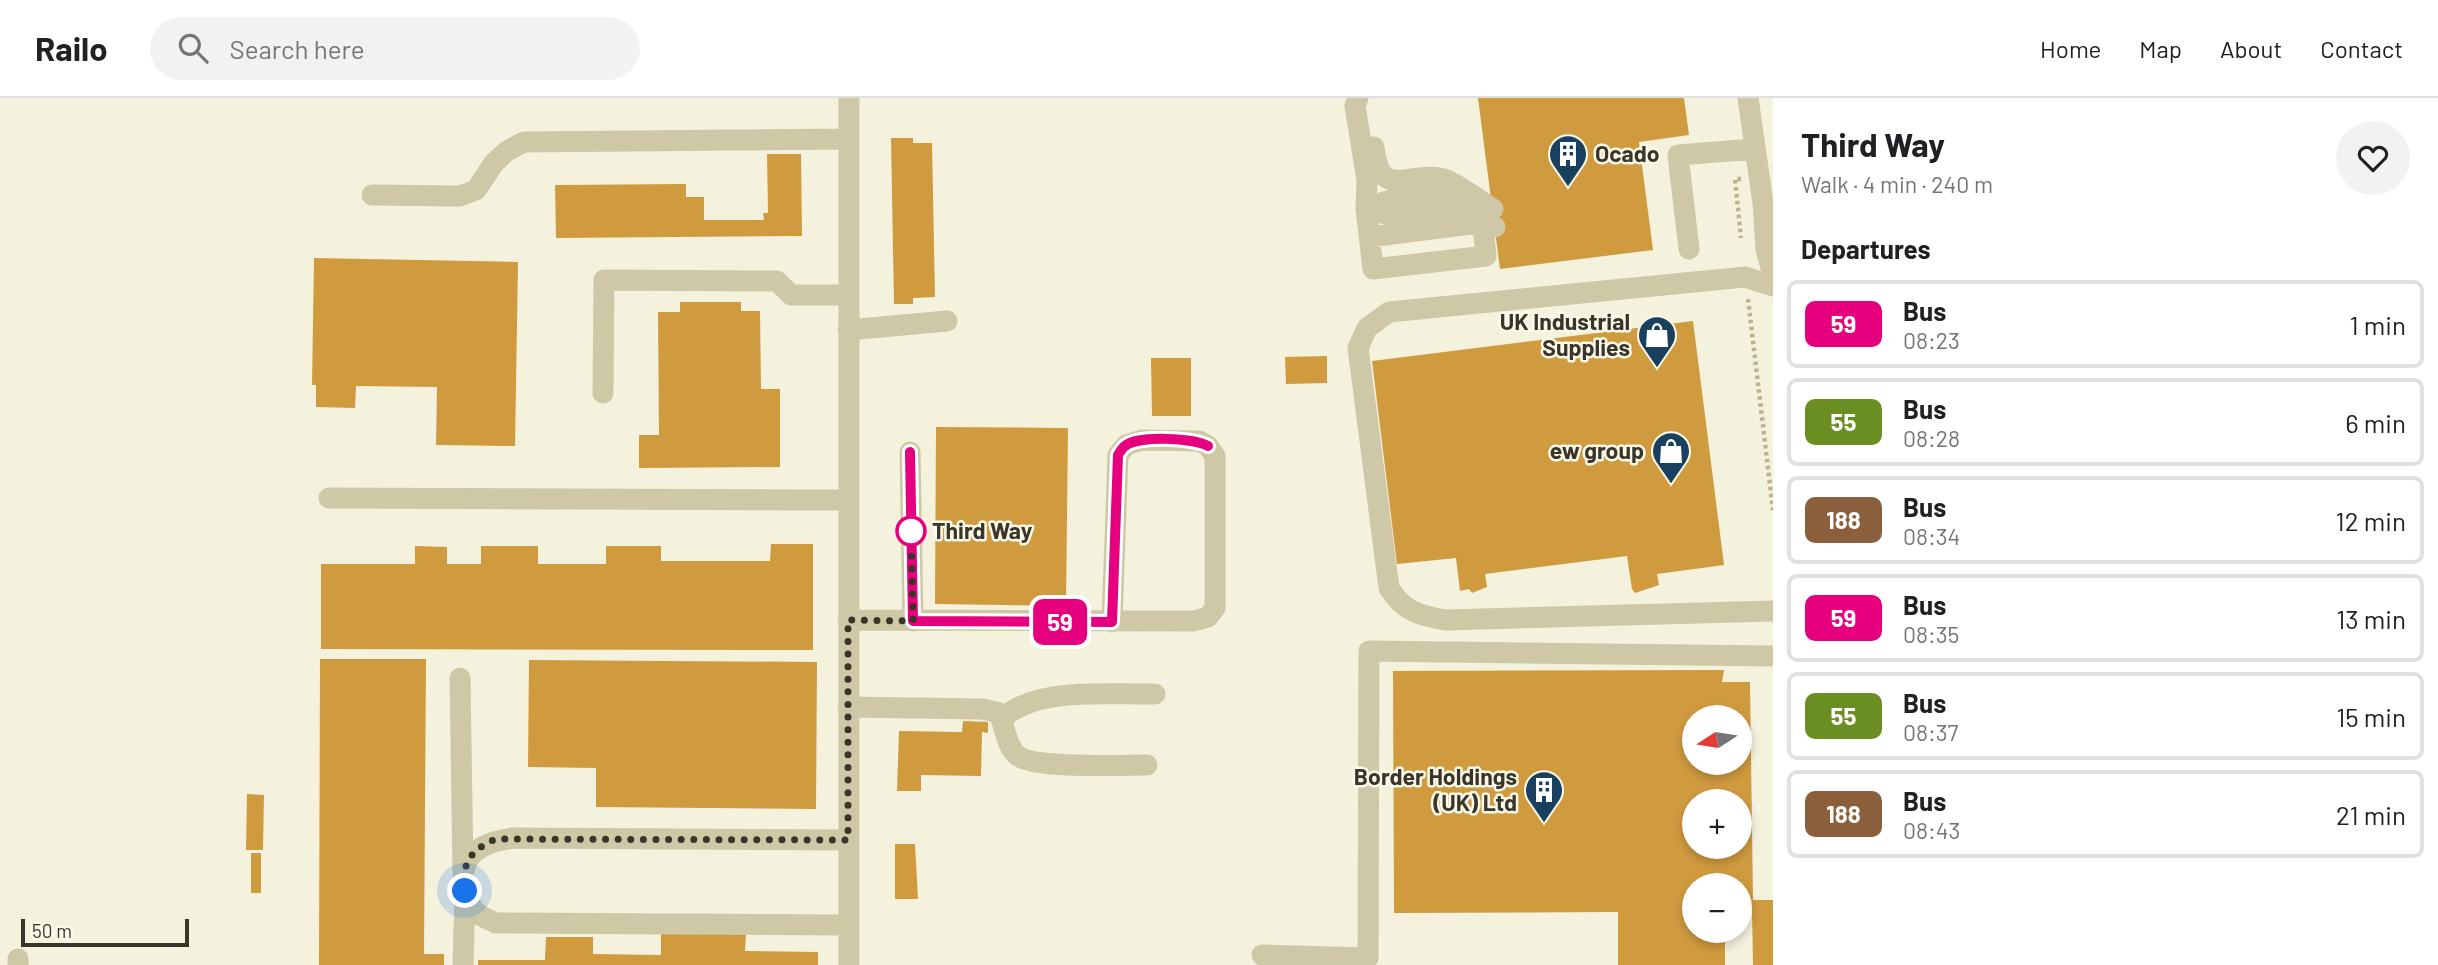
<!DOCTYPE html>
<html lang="en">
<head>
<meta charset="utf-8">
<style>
  body { margin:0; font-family:Barlow,sans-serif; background:#f2f2f2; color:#202124; height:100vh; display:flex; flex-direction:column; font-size:26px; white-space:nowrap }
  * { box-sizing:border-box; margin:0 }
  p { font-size:23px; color:#757577 }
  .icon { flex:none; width:38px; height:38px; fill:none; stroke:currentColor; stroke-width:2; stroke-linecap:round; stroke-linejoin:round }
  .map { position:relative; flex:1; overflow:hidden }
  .drawer { display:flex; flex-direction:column; background:#fff; width:665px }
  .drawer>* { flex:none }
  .badge { padding:0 14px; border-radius:10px; font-size:24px; line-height:46px }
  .needle { width:46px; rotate:258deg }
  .buttons { position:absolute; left:1682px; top:607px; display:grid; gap:14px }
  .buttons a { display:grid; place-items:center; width:70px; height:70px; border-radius:50%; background:#fff; box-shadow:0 4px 10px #0003; font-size:35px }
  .scale { position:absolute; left:21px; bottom:18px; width:168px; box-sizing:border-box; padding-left:7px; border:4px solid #3a3528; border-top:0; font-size:19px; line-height:24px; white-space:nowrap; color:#3a3528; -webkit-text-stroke:5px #fbfaea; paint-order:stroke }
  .you { position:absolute; width:35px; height:35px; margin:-18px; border:5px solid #fff; border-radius:50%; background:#1a73e8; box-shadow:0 0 0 10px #1a73e833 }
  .map>.badge { position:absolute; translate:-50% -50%; box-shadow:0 0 0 4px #fff }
  h2 { padding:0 28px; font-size:26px; line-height:63px }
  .round { display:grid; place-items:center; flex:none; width:74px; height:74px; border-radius:37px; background:#f2f2f2 }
  .headline { display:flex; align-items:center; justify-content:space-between; height:119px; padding:0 28px }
  h1 { font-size:33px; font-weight:700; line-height:52px }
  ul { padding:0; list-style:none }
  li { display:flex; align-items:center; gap:21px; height:88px; margin:0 14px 10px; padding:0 14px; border:4px solid #e0e0e0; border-radius:10px }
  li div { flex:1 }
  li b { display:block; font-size:26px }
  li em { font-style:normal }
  li .badge { min-width:77px; font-weight:700; text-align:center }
  header { display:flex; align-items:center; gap:42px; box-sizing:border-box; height:98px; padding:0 35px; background:#fff; border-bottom:2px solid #e0e0e0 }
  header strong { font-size:33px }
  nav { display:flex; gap:38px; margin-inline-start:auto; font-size:24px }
  .search { width:490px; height:63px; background:#f2f2f2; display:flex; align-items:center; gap:18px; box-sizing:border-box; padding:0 24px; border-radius:38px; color:#757577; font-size:26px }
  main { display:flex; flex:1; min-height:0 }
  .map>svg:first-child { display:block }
  .building { fill:#d09a3f; fill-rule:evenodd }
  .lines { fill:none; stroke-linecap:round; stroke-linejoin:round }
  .path { stroke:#bab291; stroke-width:4.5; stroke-dasharray:3.5 3.5; stroke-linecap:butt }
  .minor { stroke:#cec8a7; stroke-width:21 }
  .line-casing { stroke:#fff; stroke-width:16 }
  .line { stroke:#e6007e; stroke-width:10 }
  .walk { stroke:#3a3528; stroke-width:7; stroke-dasharray:0 12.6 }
  .stop-dot { fill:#fff; stroke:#e6007e; stroke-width:3.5 }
  .labels { text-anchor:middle; stroke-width:5; stroke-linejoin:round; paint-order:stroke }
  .poi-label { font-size:23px; font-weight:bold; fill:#3a3528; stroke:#fbfaea; text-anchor:end }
  .stop-label { font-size:23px; font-weight:bold; fill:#3a3528; stroke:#fbfaea; text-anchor:start }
</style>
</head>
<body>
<header>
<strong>Railo</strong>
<div class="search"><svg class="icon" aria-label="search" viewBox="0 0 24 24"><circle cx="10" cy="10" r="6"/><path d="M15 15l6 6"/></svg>Search here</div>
<nav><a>Home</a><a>Map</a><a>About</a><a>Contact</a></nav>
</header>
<main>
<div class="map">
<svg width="1773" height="867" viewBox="0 0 1773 867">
  <rect width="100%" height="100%" fill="#f4f2dd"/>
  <path class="building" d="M1478 0H1684L1689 37 1639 44 1653 152 1500 171Z
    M891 40H913V45H932L935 199 913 200V206H894Z
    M767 56H801L802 138 556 140 555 87 686 86V99H704V122H764L763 115H768Z
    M314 160 518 164 515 348 436 347 437 289 356 288 355 310 316 309V287H312Z
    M680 204H741V213H760L761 291H780V369L639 370V337H659L658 214H680Z
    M1693 223 1724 467 1657 476 1659 487 1635 495 1632 491 1627 458 1485 476 1487 489 1472 495 1469 491 1460 493 1456 460 1397 466 1372 263Z
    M1327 258V285L1286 286 1285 259Z
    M1151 260H1191V318H1152Z
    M936 329 1068 330 1066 508 935 506Z
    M771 446H813V552L321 551V466H415V448L447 449V466H481V448H538V466H606V448H661V463H770Z
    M320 561H426L424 856H444V867H319Z
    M529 562 817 564 816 711 596 709V670L528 669Z
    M1724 572 1722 584H1750L1753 802H1773V867H1753L1752 813H1740V788H1694V833H1725V867H1618V814L1394 815 1393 573ZM1694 620H1740V665H1694ZM1694 704H1740V749H1694Z
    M963 623 988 624V635L982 634 981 678 921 677V693H897L899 633 962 634Z
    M247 696 264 697 263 752H246Z
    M895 746H915L918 801H895Z
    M251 755H261V795H251Z
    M661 836H746L745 853 818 854V867H478V862H545L546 839H593V856L661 857Z"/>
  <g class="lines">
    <path class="path" d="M1741 81H1735L1741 140
      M1748 201 1773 412"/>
    <path class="minor" d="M1358 0 1355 8 1367 82 1366 111 1373 171 1486 158 1483 129H1495
      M1748 0 1763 105 1766 151 1773 177
      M1374 49C1381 103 1405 74 1440 80 1453 82 1480 103 1493 111
      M372 97 460 98 476 92 494 65 507 53 524 44 848 41
      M1366 111 1394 118 1467 110 1491 111
      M1366 111C1395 100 1425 87 1454 103
      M1369 139 1471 126 1483 129
      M1689 151 1678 57 1754 51
      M1773 188 1745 179 1389 214 1367 230 1358 250 1389 490C1403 513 1420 518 1446 522L1773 513
      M848 232 947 223
      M603 295 604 182 777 183 791 197H847
      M910 354 913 523
      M329 400 847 402
      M848 522 1194 523 1208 519 1215 510V358L1208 348 1199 343 1142 342 1126 347 1118 357 1112 524
      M460 580 463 773
      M848 609 983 611 999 615C1005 628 1006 649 1018 658 1036 671 1121 667 1147 667
      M1002 621C1036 588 1110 597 1155 596
      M848 742 515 740C485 743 458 755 464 789 465 796 471 809 476 814 481 819 490 822 496 825L849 827
      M1262 857 1368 860 1369 553 1773 558
      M18 861V867
      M463 867 465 795
      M849 867V0"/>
  </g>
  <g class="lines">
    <defs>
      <path id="line" d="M910 354 913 523 1112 524 1118 357C1120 354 1122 350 1125 348 1137 337 1195 340 1208 348"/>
    </defs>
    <use href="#line" class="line-casing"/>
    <use href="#line" class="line"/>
    <path class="walk" d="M465 793C461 766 470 752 496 741L848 742V522L913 523 911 427V433"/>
  </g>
  <defs>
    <symbol id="building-pin" viewBox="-11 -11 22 30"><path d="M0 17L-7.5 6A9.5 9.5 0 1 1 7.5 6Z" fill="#1a405f" stroke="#fbfaea"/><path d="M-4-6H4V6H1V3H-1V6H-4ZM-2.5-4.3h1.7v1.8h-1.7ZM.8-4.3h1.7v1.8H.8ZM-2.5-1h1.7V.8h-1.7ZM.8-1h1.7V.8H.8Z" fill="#fff"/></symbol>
    <symbol id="shop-pin" viewBox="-11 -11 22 30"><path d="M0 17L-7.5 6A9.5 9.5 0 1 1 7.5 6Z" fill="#1a405f" stroke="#fbfaea"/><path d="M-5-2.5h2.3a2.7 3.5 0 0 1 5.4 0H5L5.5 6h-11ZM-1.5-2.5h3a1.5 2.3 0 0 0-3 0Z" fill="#fff"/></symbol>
  </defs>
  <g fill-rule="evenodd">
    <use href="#building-pin" x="1546" y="34" width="44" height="60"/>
    <use href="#shop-pin" x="1635" y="215" width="44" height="60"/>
    <use href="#shop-pin" x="1649" y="331" width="44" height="60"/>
    <use href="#building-pin" x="1522" y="670" width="44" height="60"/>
  </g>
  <circle class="stop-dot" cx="911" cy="433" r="14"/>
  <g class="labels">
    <g class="poi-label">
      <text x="1595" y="64" text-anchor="start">Ocado</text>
      <text x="1630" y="232">UK Industrial<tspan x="1630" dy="26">Supplies</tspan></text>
      <text x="1644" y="361">ew group</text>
      <text x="1517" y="687">Border Holdings<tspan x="1517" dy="26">(UK) Ltd</tspan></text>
    </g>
    <g class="stop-label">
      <text x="932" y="441">Third Way</text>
    </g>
  </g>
</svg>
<div class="buttons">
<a><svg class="needle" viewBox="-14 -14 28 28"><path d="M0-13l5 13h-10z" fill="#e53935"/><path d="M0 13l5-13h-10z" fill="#757577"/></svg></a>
<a>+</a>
<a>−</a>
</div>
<div class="scale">50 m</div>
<div class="you" style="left:465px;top:793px"></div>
<b class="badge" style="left:1060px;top:524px;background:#e6007e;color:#fff">59</b>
</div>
<section class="drawer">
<div class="headline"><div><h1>Third Way</h1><p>Walk · 4 min · 240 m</p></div><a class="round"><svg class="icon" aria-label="heart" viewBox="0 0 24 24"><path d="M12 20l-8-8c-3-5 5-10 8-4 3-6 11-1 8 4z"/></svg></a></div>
<h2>Departures</h2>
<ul>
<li><span class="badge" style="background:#e6007e;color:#fff">59</span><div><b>Bus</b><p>08:23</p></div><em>1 min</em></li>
<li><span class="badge" style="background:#6b8e23;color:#fff">55</span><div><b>Bus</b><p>08:28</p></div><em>6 min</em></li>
<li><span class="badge" style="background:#8b5e3c;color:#fff">188</span><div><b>Bus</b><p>08:34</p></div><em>12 min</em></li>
<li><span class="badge" style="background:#e6007e;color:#fff">59</span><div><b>Bus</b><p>08:35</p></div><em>13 min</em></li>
<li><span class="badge" style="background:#6b8e23;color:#fff">55</span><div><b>Bus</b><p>08:37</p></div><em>15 min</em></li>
<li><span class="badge" style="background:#8b5e3c;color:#fff">188</span><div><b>Bus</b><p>08:43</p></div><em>21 min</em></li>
</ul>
</section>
</main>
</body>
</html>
